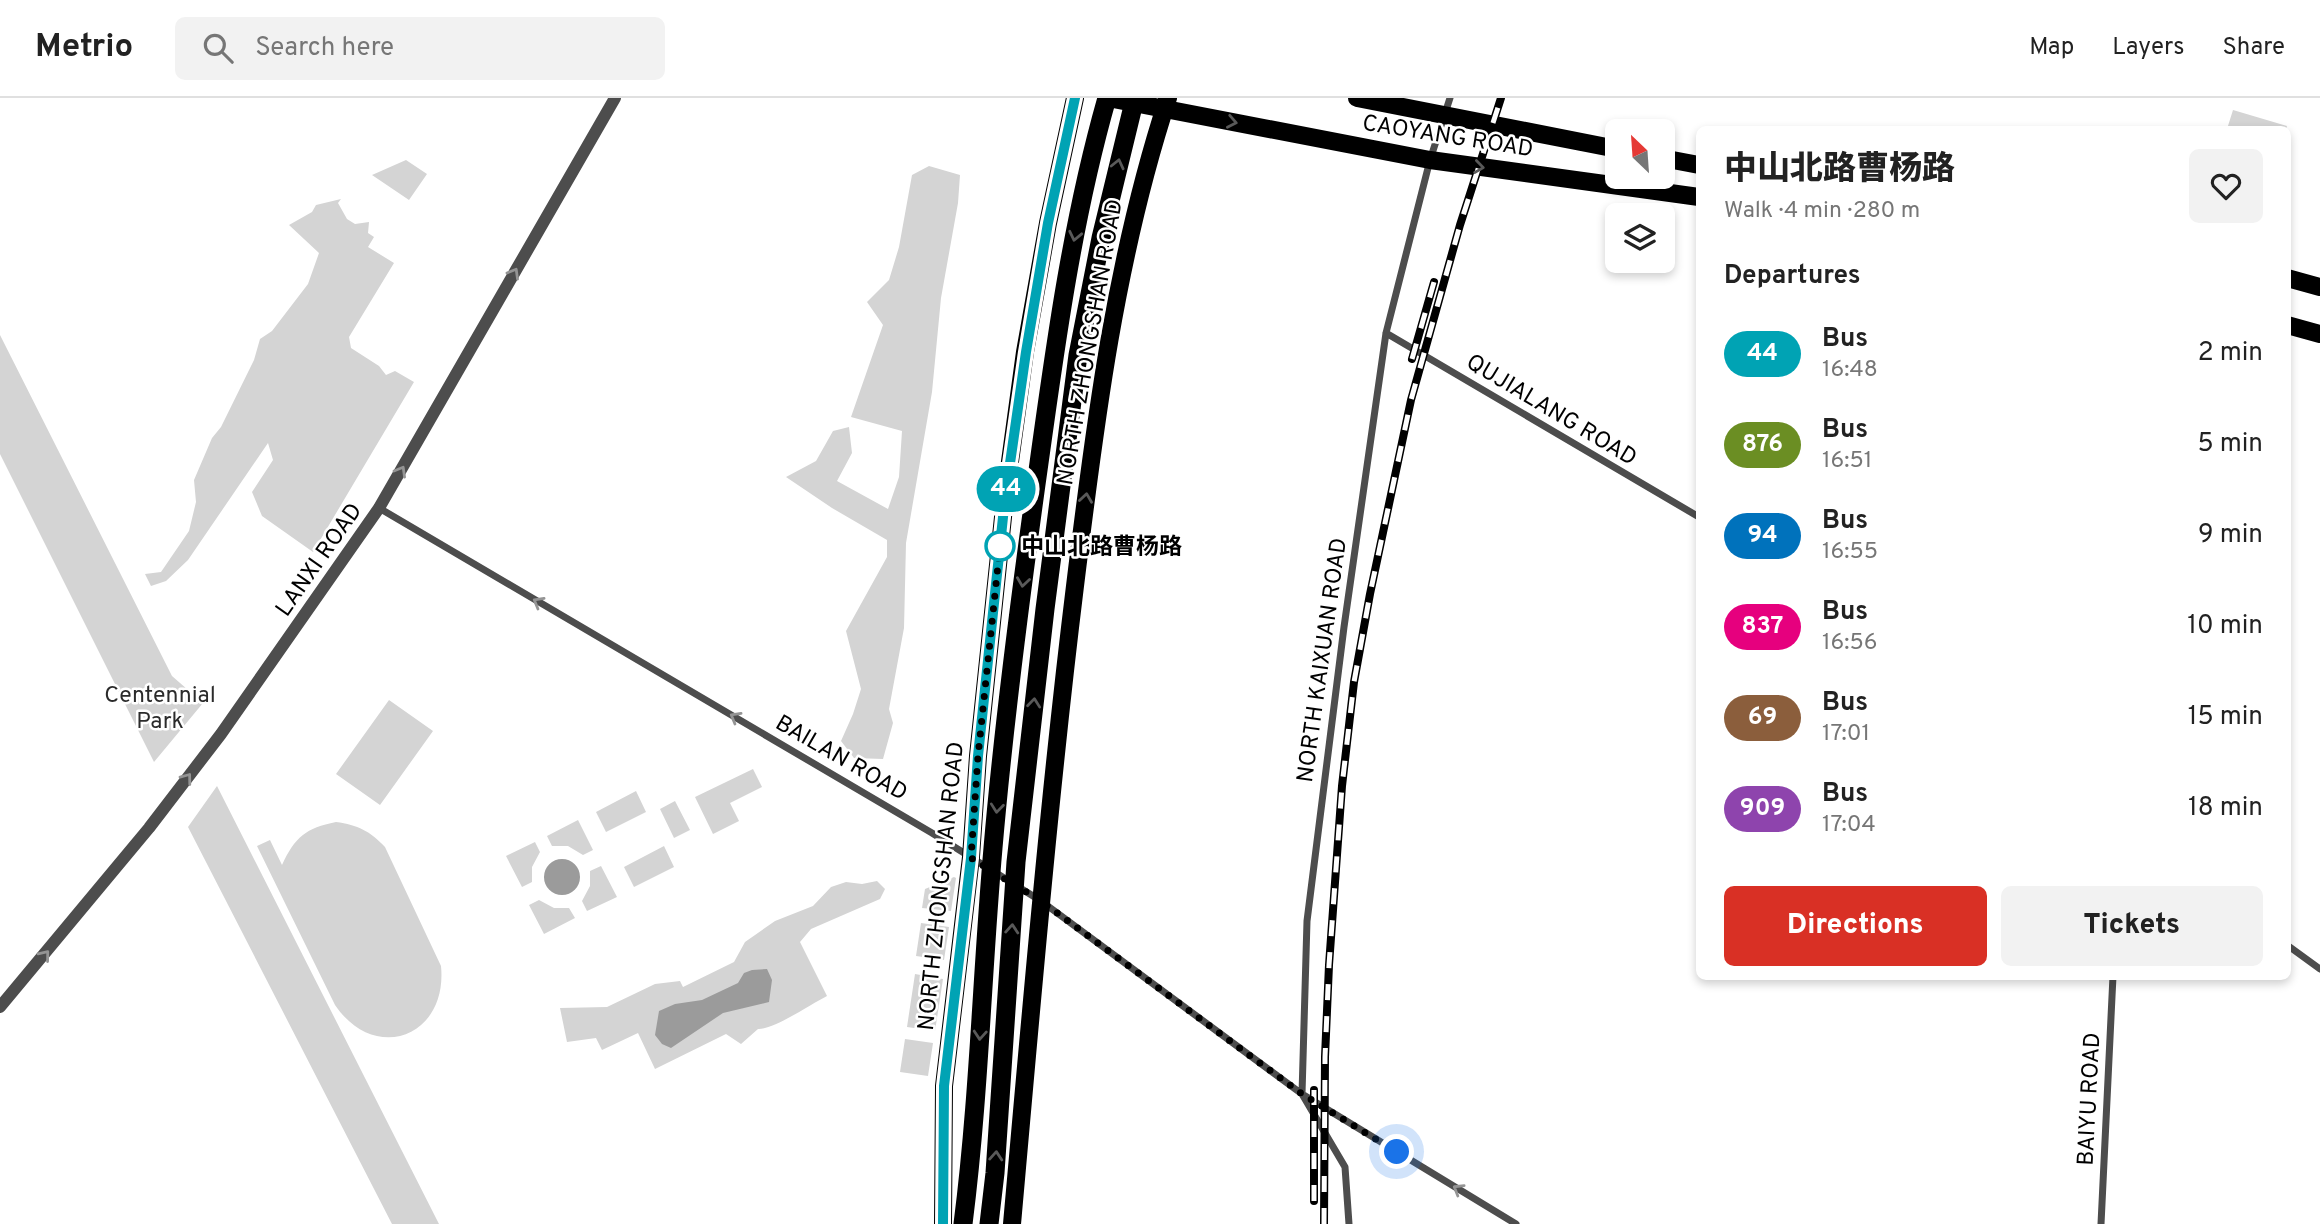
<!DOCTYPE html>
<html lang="en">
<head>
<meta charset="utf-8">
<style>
  body { margin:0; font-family:Overpass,"Noto Sans SC",sans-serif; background:#f2f2f2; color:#222; height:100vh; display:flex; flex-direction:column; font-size:26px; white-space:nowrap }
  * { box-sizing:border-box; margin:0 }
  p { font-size:23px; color:#767676 }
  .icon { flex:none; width:38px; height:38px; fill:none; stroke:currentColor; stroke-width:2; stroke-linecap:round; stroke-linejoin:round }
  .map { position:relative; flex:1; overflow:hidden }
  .details { position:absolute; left:1696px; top:28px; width:595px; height:854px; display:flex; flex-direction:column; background:#fff; border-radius:10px; box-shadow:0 4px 10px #0003 }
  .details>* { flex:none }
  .badge { padding:0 14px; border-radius:23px; font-size:24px; line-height:46px }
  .needle { width:46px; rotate:335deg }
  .fabs { position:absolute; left:1605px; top:21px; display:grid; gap:14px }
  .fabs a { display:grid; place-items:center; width:70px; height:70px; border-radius:10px; background:#fff; box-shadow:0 4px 10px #0003; font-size:35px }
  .you { position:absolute; width:35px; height:35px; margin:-18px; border:5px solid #fff; border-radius:50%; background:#1a73e8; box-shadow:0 0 0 10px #1a73e833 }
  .map>.badge { position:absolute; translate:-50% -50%; box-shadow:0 0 0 4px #fff }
  h2 { padding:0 28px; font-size:26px; line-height:63px }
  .round { display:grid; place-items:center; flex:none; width:74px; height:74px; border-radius:10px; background:#f2f2f2 }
  .summary { display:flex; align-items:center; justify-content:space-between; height:119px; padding:0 28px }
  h1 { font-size:33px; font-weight:800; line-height:52px }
  .cta { display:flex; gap:14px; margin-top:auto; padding:14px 28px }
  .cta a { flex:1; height:80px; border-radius:10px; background:#d93025; color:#fff; font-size:28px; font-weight:800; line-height:80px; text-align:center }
  .cta a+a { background:#f2f2f2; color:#222 }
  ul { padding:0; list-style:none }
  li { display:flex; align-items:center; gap:21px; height:91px; padding:0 28px }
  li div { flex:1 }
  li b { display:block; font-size:26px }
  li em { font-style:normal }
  li .badge { min-width:77px; font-weight:700; text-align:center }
  header { display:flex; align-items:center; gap:42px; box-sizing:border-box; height:98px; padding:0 35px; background:#fff; border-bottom:2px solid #e0e0e0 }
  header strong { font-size:33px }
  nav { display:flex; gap:38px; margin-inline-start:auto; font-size:24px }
  .search { width:490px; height:63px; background:#f2f2f2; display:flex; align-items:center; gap:18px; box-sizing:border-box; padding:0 24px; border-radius:10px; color:#767676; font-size:26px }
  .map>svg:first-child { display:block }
  .green { fill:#d4d4d4 }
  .water { fill:#9b9b9b }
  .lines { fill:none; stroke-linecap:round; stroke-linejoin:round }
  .minor { stroke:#4d4d4d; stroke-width:7 }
  .tertiary { stroke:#4d4d4d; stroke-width:12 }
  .primary { stroke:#000; stroke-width:18 }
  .trunk { stroke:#000; stroke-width:19 }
  .rail-casing { stroke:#000; stroke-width:8 }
  .rail { stroke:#fff; stroke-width:5; stroke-dasharray:16; stroke-linecap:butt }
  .oneway { stroke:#595959 }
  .oneway2 { stroke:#949494 }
  .line-casing { stroke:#fff; stroke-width:16 }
  .line { stroke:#00a3b4; stroke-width:10 }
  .walk { stroke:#000; stroke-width:7; stroke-dasharray:0 12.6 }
  .stop-dot { fill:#fff; stroke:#00a3b4; stroke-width:3.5 }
  .labels { text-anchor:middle; stroke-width:5; stroke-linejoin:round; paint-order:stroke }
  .street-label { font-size:23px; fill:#000; stroke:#fff }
  .stop-label { font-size:23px; font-weight:bold; fill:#000; stroke:#fff; text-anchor:start }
  .park-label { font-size:23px; fill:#2b2b2b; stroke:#fff }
</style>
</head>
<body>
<header>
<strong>Metrio</strong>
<div class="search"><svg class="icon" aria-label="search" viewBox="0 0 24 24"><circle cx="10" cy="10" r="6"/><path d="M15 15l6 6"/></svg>Search here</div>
<nav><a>Map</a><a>Layers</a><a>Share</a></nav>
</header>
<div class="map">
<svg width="2320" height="1126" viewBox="0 0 2320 1126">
  <rect width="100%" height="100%" fill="#fff"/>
  <path class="green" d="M2233 12 2287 28 2286 31H2227Z
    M406 62 427 76 409 102 372 77Z
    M929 68 960 77 958 105 941 200 932 294 906 445 904 530 889 611 893 625 883 661 854 660 841 643 853 616 861 591 846 533 887 459V442L832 410 786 379 816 363 833 333 849 329 852 355 837 383 888 411 899 379 902 333 851 319 883 227 867 204 889 182 899 149 912 77Z
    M341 101 338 105 347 121 355 126 369 124 368 135 374 139 368 149 394 165 349 239 351 250 379 268 386 277 395 273 414 284 313 454 262 418 252 394 273 362 268 345 188 462 166 483 151 488 145 476 161 474 189 433 196 404 194 382 212 340 221 329 254 262 260 241 272 233 308 186 319 155 289 127 312 114 316 107Z
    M0 237 172 578 203 605 154 664 0 356Z
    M389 602 433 633 380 707 336 676Z
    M753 671 762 689 730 705 739 723 713 736 695 699Z
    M217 688 439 1126H392L188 729Z
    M636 693 646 714 606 734 596 714Z
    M675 703 690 732 674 740 660 711Z
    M578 722 593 752 583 757 568 748H552L547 738Z
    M336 724C358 727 370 733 385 749L441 868C448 939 375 966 335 907L257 748 270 742 282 767C295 739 306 730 336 724Z
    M535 744 540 754 532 769V784L522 789 506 758Z
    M664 748 674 769 634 789 624 769Z
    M601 768 617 799 587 813 582 803 590 788V773Z
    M954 779 956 780 951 813 922 810 925 791Z
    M877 783 885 791 880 801 811 831 800 844 827 898C811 906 773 932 758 931L741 946 726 936 655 971 638 935 602 952 596 940 567 944 560 910 607 909 655 886 680 883 683 889 734 864 745 844 775 823 813 808 831 789 846 784 862 786Z
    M539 802 554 810H569L575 820 544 836 529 807Z
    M921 825 949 829 944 862 916 858Z
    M915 876 943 881 935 933 907 929Z
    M905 941 933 945 928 978 900 974Z"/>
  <path class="water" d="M544 779a18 18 0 1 1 36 0a18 18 0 1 1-36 0Z
    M767 871 772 882 769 904 723 915 671 950 662 946 655 937 659 913 675 906 702 902 738 885 744 875 752 872Z"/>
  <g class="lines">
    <path class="minor" d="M1386 235 1699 419
      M379 410 932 735 1041 803 1302 996 1516 1126
      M2287 847 2320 871
      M1349 1126 1345 1069 1302 996 1307 823 1344 529 1386 235 1430 62 1450 0
      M2101 1126 2113 878"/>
    <path class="tertiary" d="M0 909 149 730 221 636 379 410 615 0"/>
    <path class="primary" d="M1108 0 1430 62 1699 99
      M1357 0 1617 51
      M1662 60 1699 67
      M2287 180 2320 189
      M2287 227 2320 236
      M943 1126 944 988 971 759 978 658 1005 400 1025 254 1048 125 1075 0
      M1012 1126C1031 913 1049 700 1075 488 1095 324 1116 158 1168 0"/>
    <path class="trunk" d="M963 1126C979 1001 982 875 993 750 1004 621 1021 493 1039 365 1056 242 1073 119 1107 0
      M989 1126 995 1075 1016 764 1045 511 1078 257 1101 140 1135 0"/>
    <defs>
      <path id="rail" d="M1412 261 1434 184
        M1314 1103V992
        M1324 1126 1325 959 1329 867 1342 688 1354 584 1370 496 1411 302 1460 127 1501 0"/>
    </defs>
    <use href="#rail" class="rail-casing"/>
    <use href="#rail" class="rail"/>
  </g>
  <defs><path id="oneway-chevron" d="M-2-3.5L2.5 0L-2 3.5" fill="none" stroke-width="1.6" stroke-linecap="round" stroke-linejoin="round" transform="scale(1.75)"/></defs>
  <g class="oneway">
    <use href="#oneway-chevron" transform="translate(1232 24) rotate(11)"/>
    <use href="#oneway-chevron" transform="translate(1118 66) rotate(-77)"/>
    <use href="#oneway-chevron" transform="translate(1479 69) rotate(8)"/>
    <use href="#oneway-chevron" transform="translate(1075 138) rotate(102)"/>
    <use href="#oneway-chevron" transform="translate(1086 400) rotate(-82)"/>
    <use href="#oneway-chevron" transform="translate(1023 484) rotate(98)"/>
    <use href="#oneway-chevron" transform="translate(1034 605) rotate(-84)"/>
    <use href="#oneway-chevron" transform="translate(997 710) rotate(96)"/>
    <use href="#oneway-chevron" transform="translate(1012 831) rotate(-86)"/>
    <use href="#oneway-chevron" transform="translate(980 937) rotate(94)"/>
    <use href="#oneway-chevron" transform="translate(996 1058) rotate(-86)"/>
  </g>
  <g class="oneway2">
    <use href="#oneway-chevron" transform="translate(514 175) rotate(-60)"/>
    <use href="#oneway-chevron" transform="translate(401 373) rotate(-60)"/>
    <use href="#oneway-chevron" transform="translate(538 504) rotate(-150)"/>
    <use href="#oneway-chevron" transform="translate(735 619) rotate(-150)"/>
    <use href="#oneway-chevron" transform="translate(187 680) rotate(-53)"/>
    <use href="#oneway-chevron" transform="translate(45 857) rotate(-51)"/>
    <use href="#oneway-chevron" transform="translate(1458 1091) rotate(-149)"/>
  </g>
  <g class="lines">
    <defs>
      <path id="line" d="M943 1126 944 988 971 760 978 658 1005 400 1026 254 1048 125 1075 0"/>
    </defs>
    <use href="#line" class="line-casing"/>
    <use href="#line" class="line"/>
    <path class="walk" d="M1000 448 978 658 971 760 1041 803 1302 996 1397 1054"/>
  </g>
  <circle class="stop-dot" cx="1000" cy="448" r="14"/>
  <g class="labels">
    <g class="street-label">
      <text transform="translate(1448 37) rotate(9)" y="8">CAOYANG ROAD</text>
      <text transform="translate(1089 244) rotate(-80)" y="8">NORTH ZHONGSHAN ROAD</text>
      <text transform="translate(1552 311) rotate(31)" y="8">QUJIALANG ROAD</text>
      <text transform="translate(318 461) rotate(-55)" y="8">LANXI ROAD</text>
      <text transform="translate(1321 562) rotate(-82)" y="8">NORTH KAIXUAN ROAD</text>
      <text transform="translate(842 659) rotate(30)" y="8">BAILAN ROAD</text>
      <text transform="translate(940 788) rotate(-84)" y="8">NORTH ZHONGSHAN ROAD</text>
      <text transform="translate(2088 1001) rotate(-87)" y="8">BAIYU ROAD</text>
    </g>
    <g class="stop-label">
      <text x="1021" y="456">中山北路曹杨路</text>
    </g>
    <g class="park-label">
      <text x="160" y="604">Centennial<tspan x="160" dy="26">Park</tspan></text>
    </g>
  </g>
</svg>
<div class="fabs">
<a><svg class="needle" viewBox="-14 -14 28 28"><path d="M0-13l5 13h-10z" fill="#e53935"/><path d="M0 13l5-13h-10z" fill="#767676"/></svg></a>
<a><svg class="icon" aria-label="layers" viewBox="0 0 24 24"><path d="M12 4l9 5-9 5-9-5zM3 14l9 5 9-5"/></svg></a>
</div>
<div class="you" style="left:1397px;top:1054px"></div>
<b class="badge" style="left:1006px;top:391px;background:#00a3b4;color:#fff">44</b>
<section class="details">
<div class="summary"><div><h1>中山北路曹杨路</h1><p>Walk · 4 min · 280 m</p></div><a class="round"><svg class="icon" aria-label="heart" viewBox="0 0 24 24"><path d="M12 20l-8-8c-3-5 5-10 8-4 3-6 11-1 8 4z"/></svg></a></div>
<h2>Departures</h2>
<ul>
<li><span class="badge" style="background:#00a3b4;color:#fff">44</span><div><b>Bus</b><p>16:48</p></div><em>2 min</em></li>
<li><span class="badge" style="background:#6b8e23;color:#fff">876</span><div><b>Bus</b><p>16:51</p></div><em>5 min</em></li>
<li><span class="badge" style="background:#0072bc;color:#fff">94</span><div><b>Bus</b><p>16:55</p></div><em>9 min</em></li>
<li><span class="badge" style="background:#e6007e;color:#fff">837</span><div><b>Bus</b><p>16:56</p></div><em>10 min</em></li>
<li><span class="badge" style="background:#8b5e3c;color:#fff">69</span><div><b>Bus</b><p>17:01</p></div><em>15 min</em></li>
<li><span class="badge" style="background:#8e44ad;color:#fff">909</span><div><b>Bus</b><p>17:04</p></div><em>18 min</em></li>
</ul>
<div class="cta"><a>Directions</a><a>Tickets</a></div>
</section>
</div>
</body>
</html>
